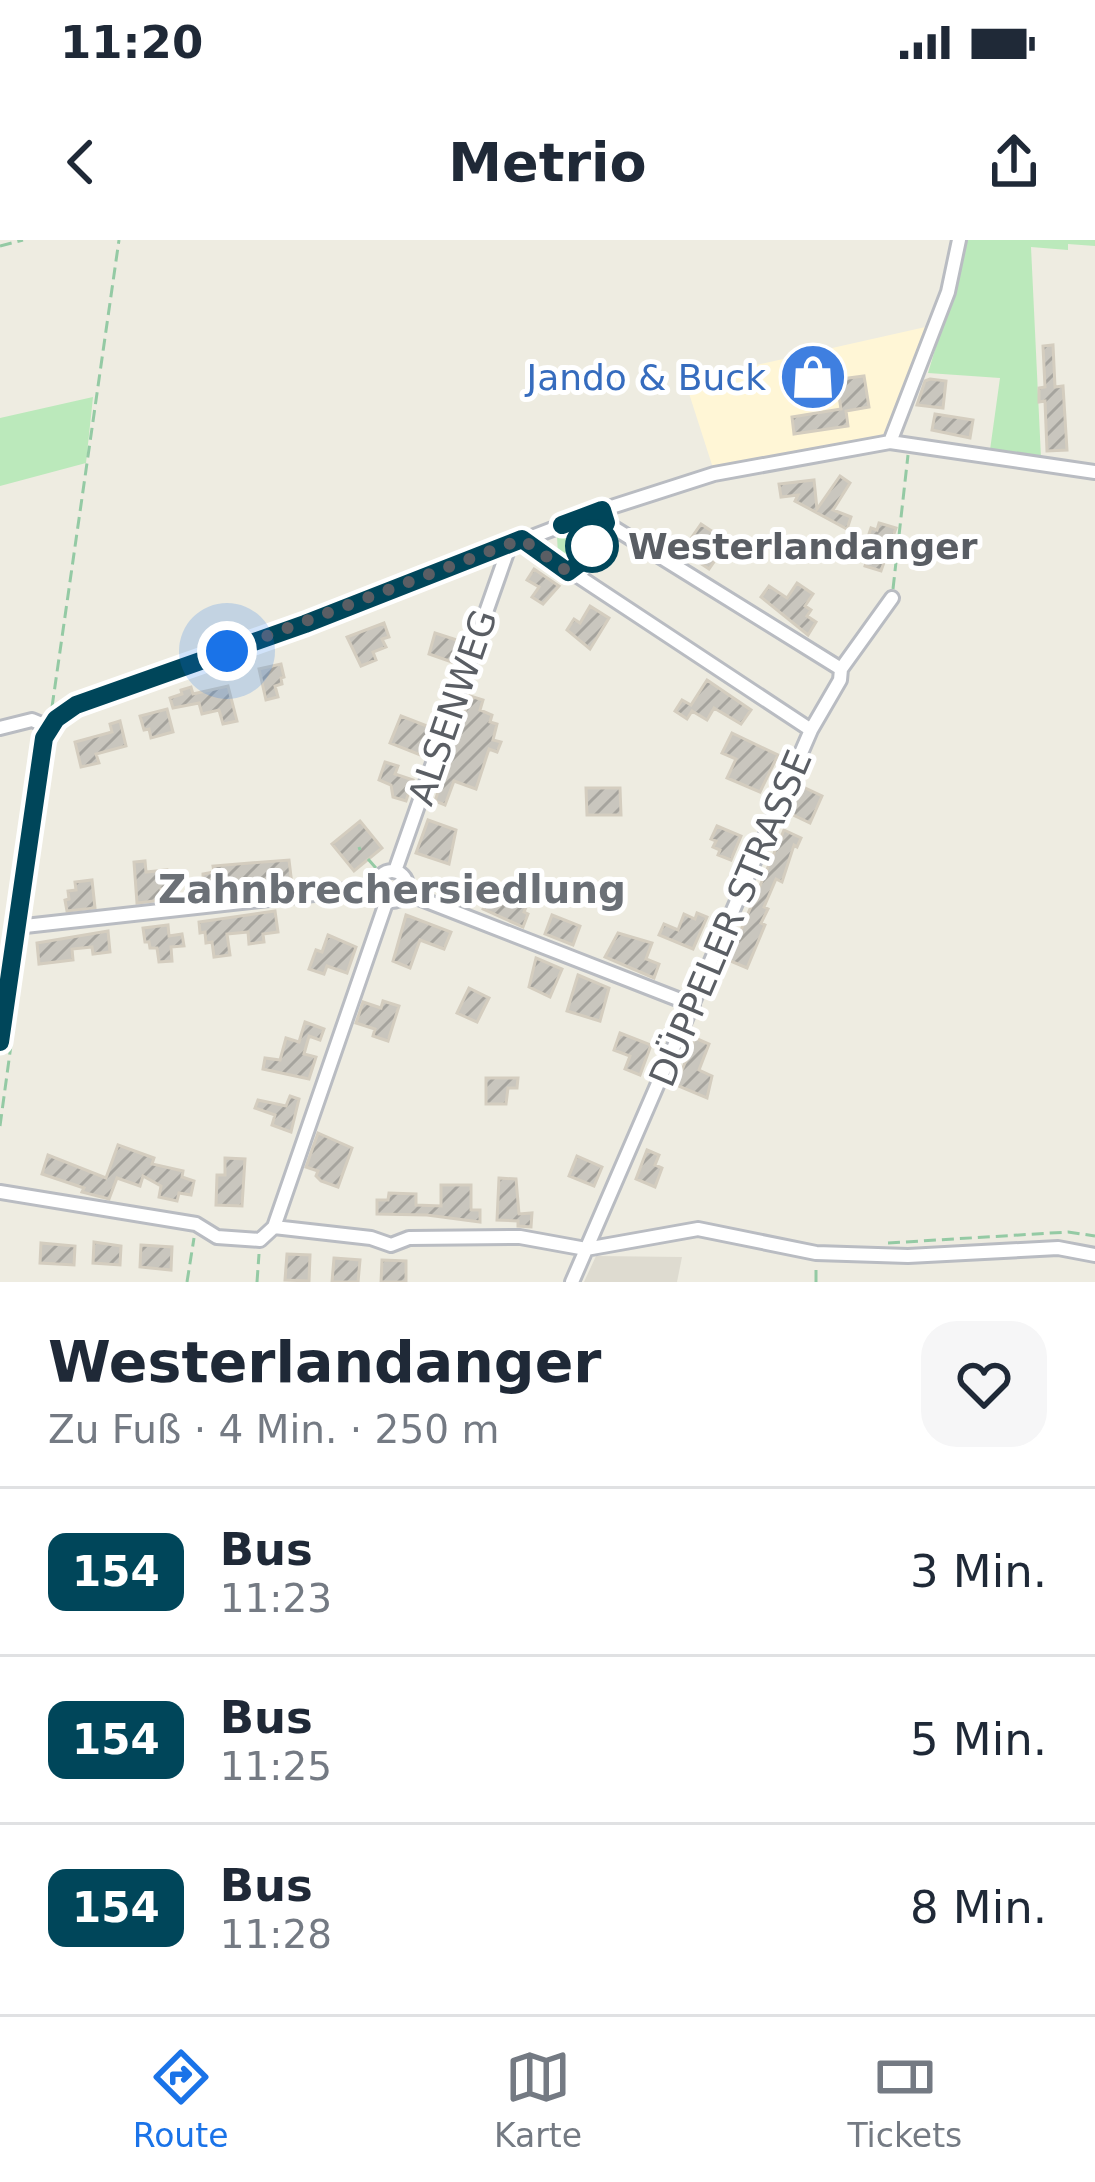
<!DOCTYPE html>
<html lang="de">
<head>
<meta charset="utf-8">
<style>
  body { margin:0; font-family:"DejaVu Sans",sans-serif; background:#f6f6f7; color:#1f2937; height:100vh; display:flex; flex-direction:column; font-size:45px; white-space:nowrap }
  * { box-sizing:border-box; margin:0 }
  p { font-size:39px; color:#747a83 }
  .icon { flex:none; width:66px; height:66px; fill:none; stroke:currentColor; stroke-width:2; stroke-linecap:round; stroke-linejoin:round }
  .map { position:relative; height:1042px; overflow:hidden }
  .side { display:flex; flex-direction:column; background:#fff; flex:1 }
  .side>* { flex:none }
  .badge { padding:0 24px; border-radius:18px; font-size:42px; line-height:78px }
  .you { position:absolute; width:60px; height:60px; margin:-30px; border:9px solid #fff; border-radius:50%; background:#1a73e8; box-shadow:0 0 0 18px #1a73e833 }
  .map>.badge { position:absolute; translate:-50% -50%; box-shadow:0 0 0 6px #fff }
  .round { display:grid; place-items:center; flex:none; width:126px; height:126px; border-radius:36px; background:#f6f6f7 }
  .headline { display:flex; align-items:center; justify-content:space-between; height:204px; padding:0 48px }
  h1 { font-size:57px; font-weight:800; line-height:90px }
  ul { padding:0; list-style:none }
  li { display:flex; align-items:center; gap:36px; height:168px; padding:0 48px; border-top:3px solid #e0e1e3 }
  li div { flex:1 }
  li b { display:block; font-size:45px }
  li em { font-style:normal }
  li .badge { min-width:132px; font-weight:700; text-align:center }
  .status { display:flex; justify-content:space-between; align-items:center; height:84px; padding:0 60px; background:#fff; direction:ltr }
  .status svg { height:33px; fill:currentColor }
  header { display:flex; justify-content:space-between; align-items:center; height:156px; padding:0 48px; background:#fff; font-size:54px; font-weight:800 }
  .tabs { display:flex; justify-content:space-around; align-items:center; height:168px; border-top:3px solid #e0e1e3; background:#fff; font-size:33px; color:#747a83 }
  .tabs a { display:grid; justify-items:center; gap:6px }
  .tabs .selected { color:#1a73e8 }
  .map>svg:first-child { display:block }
  .commercial { fill:#fff6d6 }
  .education { fill:#dedbd0 }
  .green { fill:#bbe9bb }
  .building { fill:url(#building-hatch); stroke:#d4cdbf; stroke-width:3 }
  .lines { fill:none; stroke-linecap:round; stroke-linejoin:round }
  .minor-casing { stroke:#b9bcc2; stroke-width:18 }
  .path { stroke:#94caa4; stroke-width:3; stroke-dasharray:12 6; stroke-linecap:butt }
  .minor { stroke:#fff; stroke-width:12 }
  .line-casing { stroke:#fff; stroke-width:27 }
  .line { stroke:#00465a; stroke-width:18 }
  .walk { stroke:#5a5e64; stroke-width:12; stroke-dasharray:0 21.6 }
  .stop-dot { fill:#fff; stroke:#00465a; stroke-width:6 }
  .labels { text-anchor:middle; stroke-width:10; stroke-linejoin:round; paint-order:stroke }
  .shop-label { font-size:36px; fill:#366cbe; stroke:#fff; text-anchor:end }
  .stop-label { font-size:36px; font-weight:bold; fill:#5a5e64; stroke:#fff; text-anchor:start }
  .street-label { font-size:36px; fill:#5a5e64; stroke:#fff }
  .neighbourhood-label { font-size:39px; font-weight:bold; fill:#6b7076; stroke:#fff }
</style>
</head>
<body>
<div class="status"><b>11:20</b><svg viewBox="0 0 49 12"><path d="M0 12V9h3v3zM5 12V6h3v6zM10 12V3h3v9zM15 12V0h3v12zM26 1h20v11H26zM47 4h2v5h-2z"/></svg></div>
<header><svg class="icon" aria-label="back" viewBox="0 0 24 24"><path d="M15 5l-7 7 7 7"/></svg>Metrio<svg class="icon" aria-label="share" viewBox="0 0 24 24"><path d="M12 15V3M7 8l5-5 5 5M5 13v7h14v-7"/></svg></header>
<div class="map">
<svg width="1095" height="1042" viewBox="0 0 1095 1042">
  <defs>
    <pattern id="building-hatch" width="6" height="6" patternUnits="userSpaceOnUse" patternTransform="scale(3)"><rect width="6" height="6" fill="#c9c6be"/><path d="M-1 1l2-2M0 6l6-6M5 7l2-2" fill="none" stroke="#a6a49e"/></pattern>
  </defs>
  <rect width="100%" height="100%" fill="#eeece1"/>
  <path class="commercial" d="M930 86 884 195 713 228 685 141Z"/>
  <path class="education" d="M596 1016 682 1017 677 1042H584Z"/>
  <path class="green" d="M963 0H1095V6L1068 4V10L1031 7 1041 218 990 210 1000 138 928 133 957 36Z
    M93 157 86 223 0 246V178Z
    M582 283 592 285C593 300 583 317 569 322L558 316 557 296Z"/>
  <path class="building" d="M1053 105 1055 147 1063 146 1067 210 1047 211 1045 161 1039 162V148L1045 147 1043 106Z
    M822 119 823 127 839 125 841 139 864 136 869 167 846 171 848 186 794 194 792 177 841 169 837 143 788 150 785 123Z
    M930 139 946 141 943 168 917 165 925 141Z
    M935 174 973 180 970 198 932 190Z
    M840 236 850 243 833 270 851 277 847 289 795 261 798 255 781 257 779 244 814 240 817 269Z
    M879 283 896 288 881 331 865 326 869 314 863 312 871 288 877 290Z
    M701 284 728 302 709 329 688 315 698 300 692 297Z
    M534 329 559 346 543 364 532 357 539 347 527 340Z
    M797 343 813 354 805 366 811 370 807 376 816 382 808 395 761 357 769 346 787 358Z
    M590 366 609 378 590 409 567 390 574 379 580 383Z
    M384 383 389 397 382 399 386 407 373 412 376 420 361 426 347 397Z
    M435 393 463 402 455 423 429 414Z
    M281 424 284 437 281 438 282 444 275 446 278 457 266 460 259 429Z
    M707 440 751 470 741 484 714 468 707 480 692 471 687 479 675 471 682 460 691 465Z
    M228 446 237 481 223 484 219 470 202 474 199 463 173 468 170 458 182 454 181 450 191 447 193 454Z
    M470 456 483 460 480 470 492 475 490 482 497 484 493 500 501 502 497 512 489 509 476 549 454 541 445 565 435 561Z
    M167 469 173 492 151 498 149 489 144 490 140 476Z
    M401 476 432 488 423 516 390 503Z
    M120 481 126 506 96 514 99 523 81 527 75 502 112 492 110 484Z
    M732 493 778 515 760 552 727 538 736 519 722 513Z
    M385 522 398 526 395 534 413 540 406 561 393 557 391 545 379 540Z
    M801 546 822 556 810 583 789 573Z
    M586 548H620L621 575H587Z
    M428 580 456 590 449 624 416 613Z
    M360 581 382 608 354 631 332 604Z
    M717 586 741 596 731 620 718 615 720 610 713 607 716 601 711 599Z
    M784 590 801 598 797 607 794 605 782 642 776 639 764 667 768 669 761 683 765 685 747 728 728 720Z
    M289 620 292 645 203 655V634L214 632 213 626Z
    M145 621 146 632 167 630 170 648 161 649 163 660 137 663 134 622Z
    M92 640 95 668 67 671 65 660 69 659 68 651 76 650 75 642Z
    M493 642 503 645 500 655 527 665 524 672 528 674 523 687 483 669Z
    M275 671 278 692 263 694 264 702 249 704 248 692 227 694 230 715 214 717 212 702 206 703 205 692 200 693 199 682Z
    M697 673 707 677 693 709 659 695 664 684 678 690 684 674 695 679Z
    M406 675 451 692 444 709 420 700 410 728 393 721Z
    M552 675 580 686 573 705 545 694Z
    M168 685 169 696 182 694 184 706 171 707 172 721 159 722 157 708H150L149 702H145L143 688Z
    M108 691 110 712 93 714 92 707 72 709 73 720 39 724 37 703Z
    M618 693 652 703 646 719 659 724 654 738 605 717Z
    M328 695 356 707 347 733 327 726 324 734 309 729 316 710 322 712Z
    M536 718 562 729 550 757 529 747Z
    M578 735 609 748 600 781 567 771Z
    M469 748 489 758 477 782 457 773Z
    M383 761 399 766 388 801 373 796 375 789 356 783 363 762 381 768Z
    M305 782 324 789 320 800 309 796 304 814 316 817 309 839 263 829 265 818 280 820 286 798 299 802Z
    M620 793 651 805 640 835 625 829 630 816 614 810Z
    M695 798 709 804 699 830 712 836 707 858 676 845Z
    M486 838H518L517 848H508L506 864H486Z
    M290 856 299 859 291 892 272 885 275 875 255 868 258 860 286 866Z
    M318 893 352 908 338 947 321 941 316 936 318 931 306 927Z
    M118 905 154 918 152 924 183 931 182 937 194 941 191 955 179 953 177 961 159 957 161 946 143 936 140 946 117 938 109 959 82 952 84 948 42 934 48 915 106 938Z
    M647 910 659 915 655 925 662 928 655 947 636 939Z
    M577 916 602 927 594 946 569 936Z
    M225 918 245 919 242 966 216 965 217 935H225Z
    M499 938 516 939 519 974 532 973 531 987 518 986V981L497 980Z
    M441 945H471V970H480V982L427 975 377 974V960H388L389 953 416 954V965L441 966Z
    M94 1002 121 1006 120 1025 93 1023Z
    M41 1003 75 1006 74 1025 40 1023Z
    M141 1005 172 1007 171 1030 140 1027Z
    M287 1014 310 1015 309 1041 285 1040Z
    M334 1018 360 1020 358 1042H332Z
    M382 1020 406 1021V1042H381Z"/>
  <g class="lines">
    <defs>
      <path id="minor" d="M890 202 948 52 959 0
        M602 270 606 283 841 429
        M522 299 811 490
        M569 332 581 324 606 283
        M0 488 32 480 49 487
        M377 646a15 15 0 1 1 30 0a15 15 0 1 1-30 0Z
        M395 631 510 304
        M406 653 693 765
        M16 687 377 647
        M0 802 44 498 56 479 76 465 305 384 602 270 714 234 890 202 1095 232
        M0 952 196 984 217 997 260 1000 274 987 371 998 391 1005 409 998 520 997 586 1009 698 989 816 1013 908 1016 1058 1008 1095 1015
        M274 987 387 660
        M572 1042 811 490 840 440 841 429 892 358"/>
    </defs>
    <use href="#minor" class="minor-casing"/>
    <path class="path" d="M0 6 23 0
      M893 349 908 215
      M52 467 119 0
      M359 607 360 610
      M368 619 382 635
      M0 886 11 805
      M888 1003 1068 992 1095 996
      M187 1042 194 998
      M257 1042 259 1014
      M816 1042V1026"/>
    <use href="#minor" class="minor"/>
  </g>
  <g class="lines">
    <defs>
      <path id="line" d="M0 802 44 498 56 479 76 465 305 384 522 299 568 332 580 323 606 283 602 270 562 285"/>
    </defs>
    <use href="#line" class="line-casing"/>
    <use href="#line" class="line"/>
    <path class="walk" d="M227 411 522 299 568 332 580 323 596 298 592 306"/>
  </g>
  <defs>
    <symbol id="shop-disc" viewBox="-11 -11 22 22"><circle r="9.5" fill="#3f7fe0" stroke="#fff"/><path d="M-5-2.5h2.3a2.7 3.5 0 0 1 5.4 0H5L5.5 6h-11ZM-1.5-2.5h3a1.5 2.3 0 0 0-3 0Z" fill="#fff"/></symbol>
  </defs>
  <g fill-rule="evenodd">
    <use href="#shop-disc" x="775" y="99" width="76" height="76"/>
  </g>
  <circle class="stop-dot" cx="592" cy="306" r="24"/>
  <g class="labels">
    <g class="shop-label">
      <text x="766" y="150">Jando &amp; Buck</text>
    </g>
    <g class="stop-label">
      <text x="628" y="319">Westerlandanger</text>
    </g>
    <g class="street-label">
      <text transform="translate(452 467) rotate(-71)" y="13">ALSENWEG</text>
      <text transform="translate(730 678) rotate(-67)" y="13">DÜPPELER STRASSE</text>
    </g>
    <g class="neighbourhood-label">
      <text x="392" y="663">Zahnbrechersiedlung</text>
    </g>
  </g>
</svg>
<div class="you" style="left:227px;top:411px"></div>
</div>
<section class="side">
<div class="headline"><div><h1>Westerlandanger</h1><p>Zu Fuß · 4 Min. · 250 m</p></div><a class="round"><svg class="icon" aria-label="heart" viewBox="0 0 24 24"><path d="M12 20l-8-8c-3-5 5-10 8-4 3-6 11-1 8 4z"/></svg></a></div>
<ul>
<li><span class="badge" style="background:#00465a;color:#fff">154</span><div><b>Bus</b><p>11:23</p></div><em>3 Min.</em></li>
<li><span class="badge" style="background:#00465a;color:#fff">154</span><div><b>Bus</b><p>11:25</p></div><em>5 Min.</em></li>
<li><span class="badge" style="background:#00465a;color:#fff">154</span><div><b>Bus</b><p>11:28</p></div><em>8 Min.</em></li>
</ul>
</section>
<nav class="tabs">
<a class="selected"><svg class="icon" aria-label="directions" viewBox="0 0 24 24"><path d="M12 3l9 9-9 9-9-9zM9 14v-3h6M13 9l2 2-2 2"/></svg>Route</a>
<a><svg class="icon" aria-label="map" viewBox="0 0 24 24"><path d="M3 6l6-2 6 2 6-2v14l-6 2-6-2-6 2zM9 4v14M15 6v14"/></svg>Karte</a>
<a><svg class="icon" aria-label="tickets" viewBox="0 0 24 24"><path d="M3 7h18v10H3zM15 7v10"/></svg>Tickets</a>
</nav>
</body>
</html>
